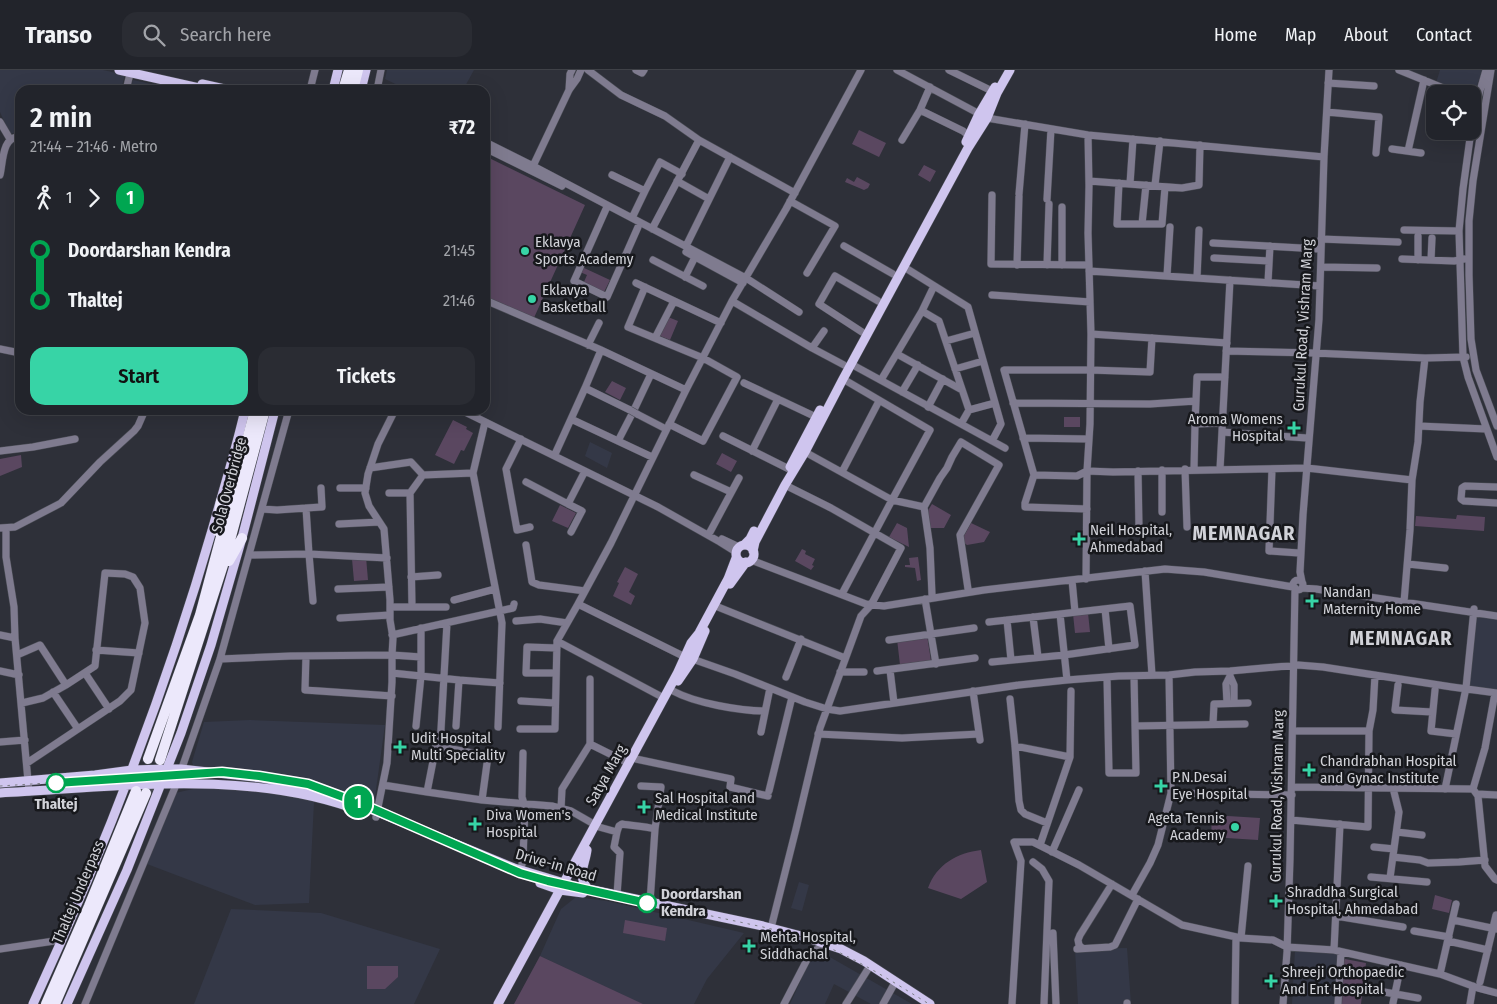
<!DOCTYPE html>
<html lang="en">
<head>
<meta charset="utf-8">
<style>
  body { margin:0; font-family:"Fira Sans Condensed",sans-serif; background:#2a2c33; color:#f1f3f6; height:100vh; display:flex; flex-direction:column; font-size:19px; white-space:nowrap }
  * { box-sizing:border-box; margin:0 }
  p { font-size:16px; color:#a2a4a9 }
  .icon { flex:none; width:28px; height:28px; fill:none; stroke:currentColor; stroke-width:2; stroke-linecap:round; stroke-linejoin:round }
  .map { position:relative; flex:1; overflow:hidden }
  .sheet { position:absolute; left:15px; top:15px; width:475px; height:330px; display:flex; flex-direction:column; background:#22242b; border-radius:15px; box-shadow:0 5px 20px #0002,0 0 0 1px #3f4147 }
  .sheet>* { flex:none }
  .badge { padding:0 10px; border-radius:16px; font-size:18px; line-height:32px }
  .fabs { position:absolute; left:1426px; top:15px; display:grid; gap:10px }
  .fabs a { display:grid; place-items:center; width:55px; height:55px; border-radius:10px; background:#22242b; box-shadow:0 5px 20px #0002,0 0 0 1px #3f4147; font-size:25px }
  .map>.badge { position:absolute; translate:-50% -50%; box-shadow:0 0 0 2px #fff }
  .legs { display:flex; align-items:center; gap:8px; height:55px; padding:0 15px; font-size:16px }
  .legs p { margin-inline-start:auto }
  .summary { display:flex; align-items:center; justify-content:space-between; height:85px; padding:0 15px }
  h1 { font-size:28px; font-weight:600; line-height:38px }
  .primary-button { display:flex; gap:10px; margin-top:auto; padding:10px 15px }
  .primary-button a { flex:1; height:58px; border-radius:15px; background:#37d4a6; color:#111; font-size:20px; font-weight:600; line-height:58px; text-align:center }
  .primary-button a+a { background:#2a2c33; color:#f1f3f6 }
  ul { padding:0 15px; list-style:none }
  li { display:flex; align-items:center; gap:18px; height:50px; font-size:19px }
  li i { display:grid; place-items:center; width:8px; height:100%; margin:0 6px; background:currentColor }
  li i::after { content:''; width:12px; height:12px; margin:-6px; border:4px solid; border-radius:50%; background:#22242b }
  li p { margin-inline-start:auto }
  li:first-child i { background:linear-gradient(#0000 50%,currentColor 0) }
  li:last-child i { background:linear-gradient(currentColor 50%,#0000 0) }
  header { display:flex; align-items:center; gap:30px; box-sizing:border-box; height:70px; padding:0 25px; background:#22242b; border-bottom:1px solid #3f4147 }
  header strong { font-size:24px }
  nav { display:flex; gap:28px; margin-inline-start:auto; font-size:18px }
  .search { width:350px; height:45px; background:#2a2c33; display:flex; align-items:center; gap:12px; box-sizing:border-box; padding:0 18px; border-radius:15px; color:#a2a4a9; font-size:19px }
  .map>svg:first-child { display:block }
  .built { fill:#343847 }
  .green { fill:#5a4760 }
  .lines { fill:none; stroke-linecap:round; stroke-linejoin:round }
  .highway-tunnel { stroke:#464851; stroke-width:10; stroke-dasharray:10 5; stroke-linecap:butt }
  .minor-casing { stroke:#4b4d56; stroke-width:8 }
  .major-casing { stroke:#4b4d56; stroke-width:10 }
  .highway-casing { stroke:#4b4d56; stroke-width:11 }
  .minor { stroke:#7f7b8f; stroke-width:7 }
  .major { stroke:#cfc5ee; stroke-width:9 }
  .highway { stroke:#ece8fb; stroke-width:10 }
  .rail { stroke:#7c7e85; stroke-width:1; stroke-dasharray:2.5 5; stroke-linecap:butt }
  .minor-bridge-casing { stroke:#4b4d56; stroke-width:8; stroke-linecap:butt }
  .minor-bridge { stroke:#7f7b8f; stroke-width:7 }
  .line-1-casing { stroke:#fff; stroke-width:11 }
  .line-1 { stroke:#00a651; stroke-width:8 }
  .poi-dot { fill:#37d4a6; stroke:#17181c; stroke-width:2 }
  .stop-1-dot { fill:#fff; stroke:#00a651; stroke-width:2.5 }
  .labels { text-anchor:middle; stroke-width:5; stroke-linejoin:round; paint-order:stroke }
  .poi-label { font-size:15px; fill:#d1d2d8; stroke:#17181c; text-anchor:start }
  .street-label { font-size:15px; fill:#d1d2d8; stroke:#17181c }
  .stop-label { font-size:15px; font-weight:bold; fill:#d1d2d8; stroke:#17181c }
  .district-label { font-size:20px; font-weight:bold; letter-spacing:1px; fill:#d1d2d8; stroke:#17181c }
</style>
</head>
<body>
<header>
<strong>Transo</strong>
<div class="search"><svg class="icon" aria-label="search" viewBox="0 0 24 24"><circle cx="10" cy="10" r="6"/><path d="M15 15l6 6"/></svg>Search here</div>
<nav><a>Home</a><a>Map</a><a>About</a><a>Contact</a></nav>
</header>
<div class="map">
<svg width="1497" height="934" viewBox="0 0 1497 934">
  <rect width="100%" height="100%" fill="#2e3039"/>
  <path class="built" d="M0 0H103L125 5 121 20H20V64L13 63 10 65 0 42Z
    M387 0H474L463 20H408L385 9Z
    M1440 0H1483L1473 25 1472 24H1462L1436 13Z
    M133 10 179 20H130Z
    M590 372 612 383 607 398 585 386Z
    M1475 543 1497 547V622L1469 617Z
    M250 650 385 655 374 734 323 716 249 704 194 698 192 692 204 652Z
    M193 719H228L283 723 314 732 309 833 255 835 147 794 175 723Z
    M799 812 809 815 802 841 791 838Z
    M576 827 607 831 744 863 707 909 694 934H642L540 886 561 839Z
    M231 839 321 843 440 879 414 934H194Z
    M1127 878 1131 934H1078L1075 879Z
    M1295 880 1340 883 1337 934H1292Z
    M821 882 912 934H871L834 914 825 934H790L812 886Z"/>
  <path class="green" d="M859 60 886 73 879 87 852 74Z
    M485 86 585 135 533 250 485 227Z
    M924 95 936 101 930 112 918 105Z
    M857 107 870 114 868 118 864 120 845 112 847 108 854 112Z
    M582 197 610 210 603 224 583 214 587 205 580 202Z
    M668 247 678 251 670 270 660 266Z
    M612 311 626 318 620 330 605 322Z
    M1064 347H1080V357H1064Z
    M453 350 467 357 466 359 473 363 464 381 461 380 454 394 435 385Z
    M722 383 737 391 731 402 716 394Z
    M21 385 22 397 0 406V389Z
    M932 434 951 445 944 458H929L927 442Z
    M560 435 576 443 568 458 552 451Z
    M1457 445 1485 447 1484 461 1415 456 1416 446 1456 449Z
    M897 453 907 458 909 477 889 467Z
    M971 453 990 462 984 472 967 475 961 471Z
    M802 479 806 481 805 484 815 489 812 495 814 496 811 500 795 491Z
    M366 487 368 510 354 511 352 489Z
    M918 487 921 510 917 511 915 498 905 497V495H910L909 488Z
    M625 497 638 504 629 522 635 526 631 535 613 526 619 513 617 512Z
    M1088 543 1090 562 1075 563 1073 544Z
    M927 565 931 591 900 595 897 569Z
    M1212 745 1260 748 1258 770 1211 767Z
    M981 780 987 812 961 829 928 818C937 794 957 783 981 780Z
    M1435 825 1452 830 1449 843 1432 839Z
    M625 850 667 858 665 871 623 863Z
    M540 886 643 934H514Z
    M1345 889 1366 893 1361 934H1342L1343 891Z
    M398 896V907L385 919H367V896Z"/>
  <g class="lines">
    <path class="highway-tunnel" d="M136 721 147 692
      M147 722 160 690"/>
    <defs>
      <path id="minor" d="M588 0 621 25 665 46 699 70 795 123
        M636 0 642 3 644 0
        M861 0 786 139 732 231 686 320 611 473 578 534 681 585 735 604 805 632 827 639 840 641 1019 615 1067 610 1119 606 1169 605 1195 602 1230 601 1298 595 1323 597 1452 617 1497 623
        M897 0 987 48 1088 65 1324 87
        M949 0 992 21
        M1399 0 1458 24
        M1491 0 1473 111 1469 151V205L1471 269 1476 300 1497 356
        M1328 13 1374 16
        M126 20 131 0
        M310 20 315 0
        M377 20 381 0
        M569 20 570 4 572 0
        M920 40 963 61 969 66
        M1327 42 1379 47 1376 83
        M0 52 10 69
        M1472 55 1475 38 1486 0
        M1471 61 1463 119 1459 161 1463 287 1468 307 1497 387
        M902 70 920 40 930 17
        M485 72 533 96 746 208 799 242
        M485 78 562 116
        M1392 79 1421 83
        M1408 81 1424 10
        M533 96 569 20 577 9 581 0
        M0 105C3 93 2 65 20 67
        M612 105 645 121 660 92 682 104
        M677 111 709 129
        M1089 111 1182 118 1199 115 1200 75
        M1119 113 1117 154H1162L1165 117
        M1130 114 1133 69
        M1155 115 1160 71
        M1019 124 1025 54
        M992 125 991 194 1089 195
        M1047 129 1051 59
        M790 131 835 156 807 203
        M1062 137V195
        M606 139 574 211 607 227 638 157
        M632 148 645 121
        M1142 154 1146 115
        M652 159 699 70
        M1404 160 1459 161
        M1321 169 1398 172
        M1213 173 1319 179
        M686 176 730 87
        M844 176 893 204
        M686 182 743 213
        M1214 188 1269 191
        M1402 189 1454 191 1464 189
        M653 190 703 216
        M1418 190V166
        M1431 190 1432 168
        M1017 195 1019 126
        M1047 195 1049 134
        M904 197 968 237 1001 354 992 371
        M1321 197 1377 198
        M1089 201 1320 216
        M1167 206 1170 157
        M685 207 695 187
        M1197 208 1199 160
        M1268 212 1270 176
        M636 213 721 253
        M645 217 628 257 703 288 737 307 703 371 669 354
        M992 225 1090 232
        M485 230 601 280
        M732 231 812 278 844 295
        M922 241 939 251 969 340 961 354
        M862 262 819 234 835 206 878 231
        M1091 264 1227 273
        M655 268 674 231
        M946 271 975 263
        M588 275 599 253
        M812 278 824 261
        M0 279 20 283
        M1226 281 1314 283 1425 288 1466 287
        M897 284 962 320
        M851 294 1005 378
        M955 299 983 291
        M881 310 922 241 934 216
        M744 313 816 347
        M902 322 918 295
        M1013 333 1150 334 1196 331
        M928 337 943 309
        M461 340 658 437 720 472 736 482
        M630 340 585 318 601 280 686 320
        M969 340 995 333
        M637 344 666 359
        M571 349 585 318
        M1195 354 1197 307H1225
        M1419 356 1486 359
        M1222 362 1307 368
        M723 366 789 399
        M1023 368 1089 369
        M521 369 506 399 517 460 530 457
        M618 371 633 342 651 304
        M0 381 33 377 75 369
        M752 381 778 329
        M556 382 571 349 652 387
        M805 382 892 430 930 360 843 309
        M370 398 411 392 423 405 473 403 485 352
        M1185 399 1187 457
        M1194 399 1195 354 1222 353
        M1220 399 1230 210
        M1272 399 1269 481 1299 483
        M1162 400V442
        M1138 401 1139 458
        M842 402 879 331
        M473 403 502 553 498 657
        M694 405 731 422
        M1034 405 1077 406 1087 401 1113 402 1307 398 1412 410 1410 460 1404 532
        M1412 410 1418 372 1420 332 1425 288
        M526 412 568 434
        M1497 417 1465 416 1462 418 1461 429 1464 431 1497 433
        M340 418H366
        M389 423H410
        M306 438 309 484 387 488
        M262 439 277 440 321 437H322L321 418
        M1087 439 1025 437V433L1034 405 1004 300H1090L1150 302 1152 268
        M339 454 379 452
        M0 458 15 457 61 433 100 392 134 361 138 356 145 340
        M6 458V487L14 537 15 568
        M571 462 582 441 568 434 585 401
        M710 462 739 408
        M722 469 739 477
        M526 475 532 512 539 515 585 521
        M249 485 309 484 313 531
        M751 490 866 534 884 536 984 520 1165 499 1204 502 1293 517
        M1408 494 1445 498
        M1145 501 1152 605
        M411 507 438 505
        M1086 509 1087 401 1090 354 1091 264 1088 163 1089 116 1088 65
        M1072 510 1075 542
        M1293 515a5 5 0 1 1 10 0a5 5 0 1 1-10 0Z
        M1302 512 1300 502 1303 445 1319 249 1324 87 1329 0
        M1302 518 1316 519 1497 546
        M338 519 389 517
        M843 522 892 430 924 437
        M932 525 930 478 924 437 940 408 947 398 952 387 961 372 999 395 960 465 968 519
        M925 529 936 594
        M454 530 495 519
        M390 537H412L410 423 423 405
        M412 537H446
        M718 537 845 588
        M1105 539 1109 579
        M1060 544 1067 610
        M1033 547 1038 587
        M340 548 390 545
        M1007 550 1011 590
        M516 551 540 549 567 553
        M989 552 1130 536 1135 575 1064 585 992 592
        M0 565 15 568 29 722
        M392 565 513 538 514 534
        M889 570 974 558
        M557 571 664 628
        M96 580 139 583
        M17 585 40 575 66 615
        M306 586 305 620 392 626
        M220 589 291 586 392 585 393 568 390 550V530L384 459 369 436 365 423 368 404 378 374 395 340
        M890 600 894 633
        M0 601 19 605
        M877 601 975 588
        M1230 601V606L1234 615V633
        M840 602H864
        M85 603 109 639
        M392 603 459 610 456 656
        M556 603H526L527 577 557 578
        M1169 605 1171 723 1292 725
        M786 607 801 569
        M1107 607 1109 703H1136L1134 606
        M590 609V674L628 693
        M459 610 500 613
        M1398 615 1395 640 1432 642
        M1435 620 1431 661 1456 664
        M673 621C695 633 740 641 765 641
        M973 621 980 670
        M53 622 78 659
        M1010 629 1015 676 1019 731 1021 740 1025 744 1047 753
        M521 631 555 633
        M22 633 43 628 66 615 95 596 105 503 125 504 133 507 140 518 145 553 131 620 120 631 27 693
        M1227 633 1226 614 1230 606
        M1213 654 1214 634 1248 633
        M416 656 421 606V558
        M1135 656 1245 654
        M520 659H555L557 571 578 534
        M1369 661 1373 640 1375 605
        M761 662 770 618
        M818 664 902 668 979 664
        M0 672 25 670
        M1015 676 1070 687
        M440 677 447 553
        M636 689 731 709 730 717 768 726
        M383 715 427 722 436 676 488 686 482 730 552 736 571 741 599 757 617 762 614 777 620 783 617 825
        M641 716 661 717 655 759
        M1292 717 1473 719
        M1445 719 1466 618 1474 539
        M1473 719 1485 678 1495 623
        M1473 719 1478 726 1485 796 1495 809 1497 810
        M769 721 792 627
        M427 722 482 730
        M1477 724 1497 725
        M561 739 562 719 590 674
        M376 747 387 693 392 612V585L421 587
        M1291 750 1368 757 1369 661H1297
        M617 762 619 756 622 754C633 756 644 756 655 759L650 832
        M1397 762 1422 765
        M1040 775 1070 687 1071 621
        M1374 777 1394 779
        M1052 782 1079 720
        M1393 787 1420 790 1428 793 1459 792 1485 790
        M1033 792 1042 799 1049 811 1044 934
        M521 800 523 788 525 737 522 727 523 683
        M1371 807 1427 812
        M1390 808 1399 742 1393 718
        M1132 825 1150 793 1158 775 1171 723
        M1336 846 1403 857
        M1453 850 1496 859
        M1414 861 1449 867
        M770 862 796 759 820 658 861 546 871 535 901 478 831 438 785 415
        M1053 863 1056 934
        M1241 868 1248 796
        M1448 871 1488 880
        M1082 878 1079 875 1078 870 1080 865 1112 814
        M0 879 61 870
        M1077 879 1110 877 1115 875 1138 829
        M1334 880 1340 754
        M1440 904 1456 834
        M1480 912 1496 845
        M1367 919 1418 928
        M1127 933V934
        M1393 933 1401 895
        M85 934 176 715 220 589 289 340
        M784 934 811 882 821 878
        M846 934 868 899
        M883 934 893 916
        M1012 934 1021 791 1014 772H1033L1079 795 1182 855 1241 868 1273 870 1287 877 1334 880 1440 904 1478 918 1497 923
        M1235 934 1236 867
        M1283 934 1287 882 1290 789 1295 518
        M1338 934 1341 882
        M1470 934 1473 916"/>
      <path id="major" d="M119 0 208 20
        M202 14 229 20
        M333 20 338 0
        M361 20 366 0
        M966 72 979 44 995 17
        M790 397 820 340
        M744 475 750 469 754 461
        M736 484a9 9 0 1 1 18 0a9 9 0 1 1-18 0Z
        M753 481 755 472 785 415 805 382 843 309 968 78 987 48 997 23 1010 0
        M730 514 746 492
        M678 611 693 589 705 561
        M0 713 95 705 132 700 167 699H181L262 708 304 716 330 723 378 742 514 798 574 816 763 856 805 867 841 879 864 891 930 934
        M0 723C118 717 251 698 363 742
        M587 780C585 796 576 806 589 820
        M540 813 560 820 583 823
        M33 934C104 780 166 620 213 457 224 418 236 379 245 340
        M67 934 127 800 181 663 211 575 242 468 275 340
        M498 934 677 604 691 573 699 563 728 509 736 488"/>
      <path id="highway" d="M343 20 349 0
        M353 20 358 0
        M217 461 221 431
        M229 491 242 468
        M148 689 200 545 255 340
        M160 690 225 489 265 340
        M46 934 89 836 136 721
        M55 934 146 723"/>
    </defs>
    <use href="#minor" class="minor-casing"/>
    <use href="#major" class="major-casing"/>
    <use href="#highway" class="highway-casing"/>
    <use href="#minor" class="minor"/>
    <use href="#major" class="major"/>
    <use href="#highway" class="highway"/>
    <path class="rail" d="M0 716 222 702 288 711 308 714 362 734 520 803 548 811 763 857C783 862 804 866 823 875 860 891 895 913 929 934"/>
    <defs>
      <path id="minor-bridge" d="M630 340 637 344"/>
    </defs>
    <use href="#minor-bridge" class="minor-bridge-casing"/>
    <use href="#minor-bridge" class="minor-bridge"/>
  </g>
  <g class="lines">
    <defs>
      <path id="line-1" d="M56 713 222 702 259 706 308 714 362 734 520 803 548 811 647 833"/>
    </defs>
    <use href="#line-1" class="line-1-casing"/>
    <use href="#line-1" class="line-1"/>
  </g>
  <g class="poi-dot">
    <circle cx="525" cy="181" r="5"/>
    <circle cx="532" cy="229" r="5"/>
    <path d="M1291.5 350.5h5v5h5v5h-5v5h-5v-5h-5v-5h5z"/>
    <path d="M1076.5 461.5h5v5h5v5h-5v5h-5v-5h-5v-5h5z"/>
    <path d="M1309.5 523.5h5v5h5v5h-5v5h-5v-5h-5v-5h5z"/>
    <path d="M397.5 669.5h5v5h5v5h-5v5h-5v-5h-5v-5h5z"/>
    <path d="M1306.5 692.5h5v5h5v5h-5v5h-5v-5h-5v-5h5z"/>
    <path d="M1158.5 708.5h5v5h5v5h-5v5h-5v-5h-5v-5h5z"/>
    <path d="M641.5 729.5h5v5h5v5h-5v5h-5v-5h-5v-5h5z"/>
    <path d="M472.5 746.5h5v5h5v5h-5v5h-5v-5h-5v-5h5z"/>
    <circle cx="1235" cy="757" r="5"/>
    <path d="M1273.5 823.5h5v5h5v5h-5v5h-5v-5h-5v-5h5z"/>
    <path d="M746.5 868.5h5v5h5v5h-5v5h-5v-5h-5v-5h5z"/>
    <path d="M1268.5 903.5h5v5h5v5h-5v5h-5v-5h-5v-5h5z"/>
  </g>
  <g class="stop-1-dot">
    <circle cx="56" cy="713" r="9"/>
    <circle cx="647" cy="833" r="9"/>
  </g>
  <g class="labels">
    <g class="poi-label">
      <text x="535" y="177">Eklavya<tspan x="535" dy="17">Sports Academy</tspan></text>
      <text x="542" y="225">Eklavya<tspan x="542" dy="17">Basketball</tspan></text>
      <text x="1283" y="354" text-anchor="end">Aroma Womens<tspan x="1283" dy="17">Hospital</tspan></text>
      <text x="1090" y="465">Neil Hospital,<tspan x="1090" dy="17">Ahmedabad</tspan></text>
      <text x="1323" y="527">Nandan<tspan x="1323" dy="17">Maternity Home</tspan></text>
      <text x="411" y="673">Udit Hospital<tspan x="411" dy="17">Multi Speciality</tspan></text>
      <text x="1320" y="696">Chandrabhan Hospital<tspan x="1320" dy="17">and Gynac Institute</tspan></text>
      <text x="1172" y="712">P.N.Desai<tspan x="1172" dy="17">Eye Hospital</tspan></text>
      <text x="655" y="733">Sal Hospital and<tspan x="655" dy="17">Medical Institute</tspan></text>
      <text x="486" y="750">Diva Women's<tspan x="486" dy="17">Hospital</tspan></text>
      <text x="1225" y="753" text-anchor="end">Ageta Tennis<tspan x="1225" dy="17">Academy</tspan></text>
      <text x="1287" y="827">Shraddha Surgical<tspan x="1287" dy="17">Hospital, Ahmedabad</tspan></text>
      <text x="760" y="872">Mehta Hospital,<tspan x="760" dy="17">Siddhachal</tspan></text>
      <text x="1282" y="907">Shreeji Orthopaedic<tspan x="1282" dy="17">And Ent Hospital</tspan></text>
    </g>
    <g class="street-label">
      <text transform="translate(1303 255) rotate(-87)" y="5">Gurukul Road, Vishram Marg</text>
      <text transform="translate(229 415) rotate(-75)" y="5">Sola Overbridge</text>
      <text transform="translate(606 705) rotate(-61)" y="5">Satya Marg</text>
      <text transform="translate(1277 726) rotate(-89)" y="5">Gurukul Road, Vishram Marg</text>
      <text transform="translate(556 795) rotate(16)" y="5">Drive-in Road</text>
      <text transform="translate(78 822) rotate(-67)" y="5">Thaltej Underpass</text>
    </g>
    <g class="stop-label">
      <text x="56" y="739">Thaltej</text>
      <text x="661" y="829" text-anchor="start">Doordarshan<tspan x="661" dy="17">Kendra</tspan></text>
    </g>
    <g class="district-label">
      <text x="1244" y="470">MEMNAGAR</text>
      <text x="1401" y="575">MEMNAGAR</text>
    </g>
  </g>
</svg>
<div class="fabs">
<a><svg class="icon" aria-label="locate" viewBox="0 0 24 24"><circle cx="12" cy="12" r="6"/><path d="M12 2v4M12 18v4M2 12h4M18 12h4"/></svg></a>
</div>
<b class="badge" style="left:358px;top:732px;background:#00a651;color:#fff">1</b>
<section class="sheet">
<div class="summary"><div><h1>2 min</h1><p>21:44 – 21:46 · Metro</p></div><b>₹72</b></div>
<div class="legs"><svg class="icon" aria-label="walk" viewBox="0 0 24 24"><circle cx="13" cy="4" r="2"/><path d="M13 8l-2 6 4 7M11 14l-3 7M7 12l3-4h3l4 4"/></svg>1<svg class="icon" aria-label="forward" viewBox="0 0 24 24"><path d="M9 5l7 7-7 7"/></svg><b class="badge" style="background:#00a651;color:#fff">1</b></div>
<ul>
<li><i style="color:#00a651"></i><b>Doordarshan Kendra</b><p>21:45</p></li>
<li><i style="color:#00a651"></i><b>Thaltej</b><p>21:46</p></li>
</ul>
<div class="primary-button"><a>Start</a><a>Tickets</a></div>
</section>
</div>
</body>
</html>
